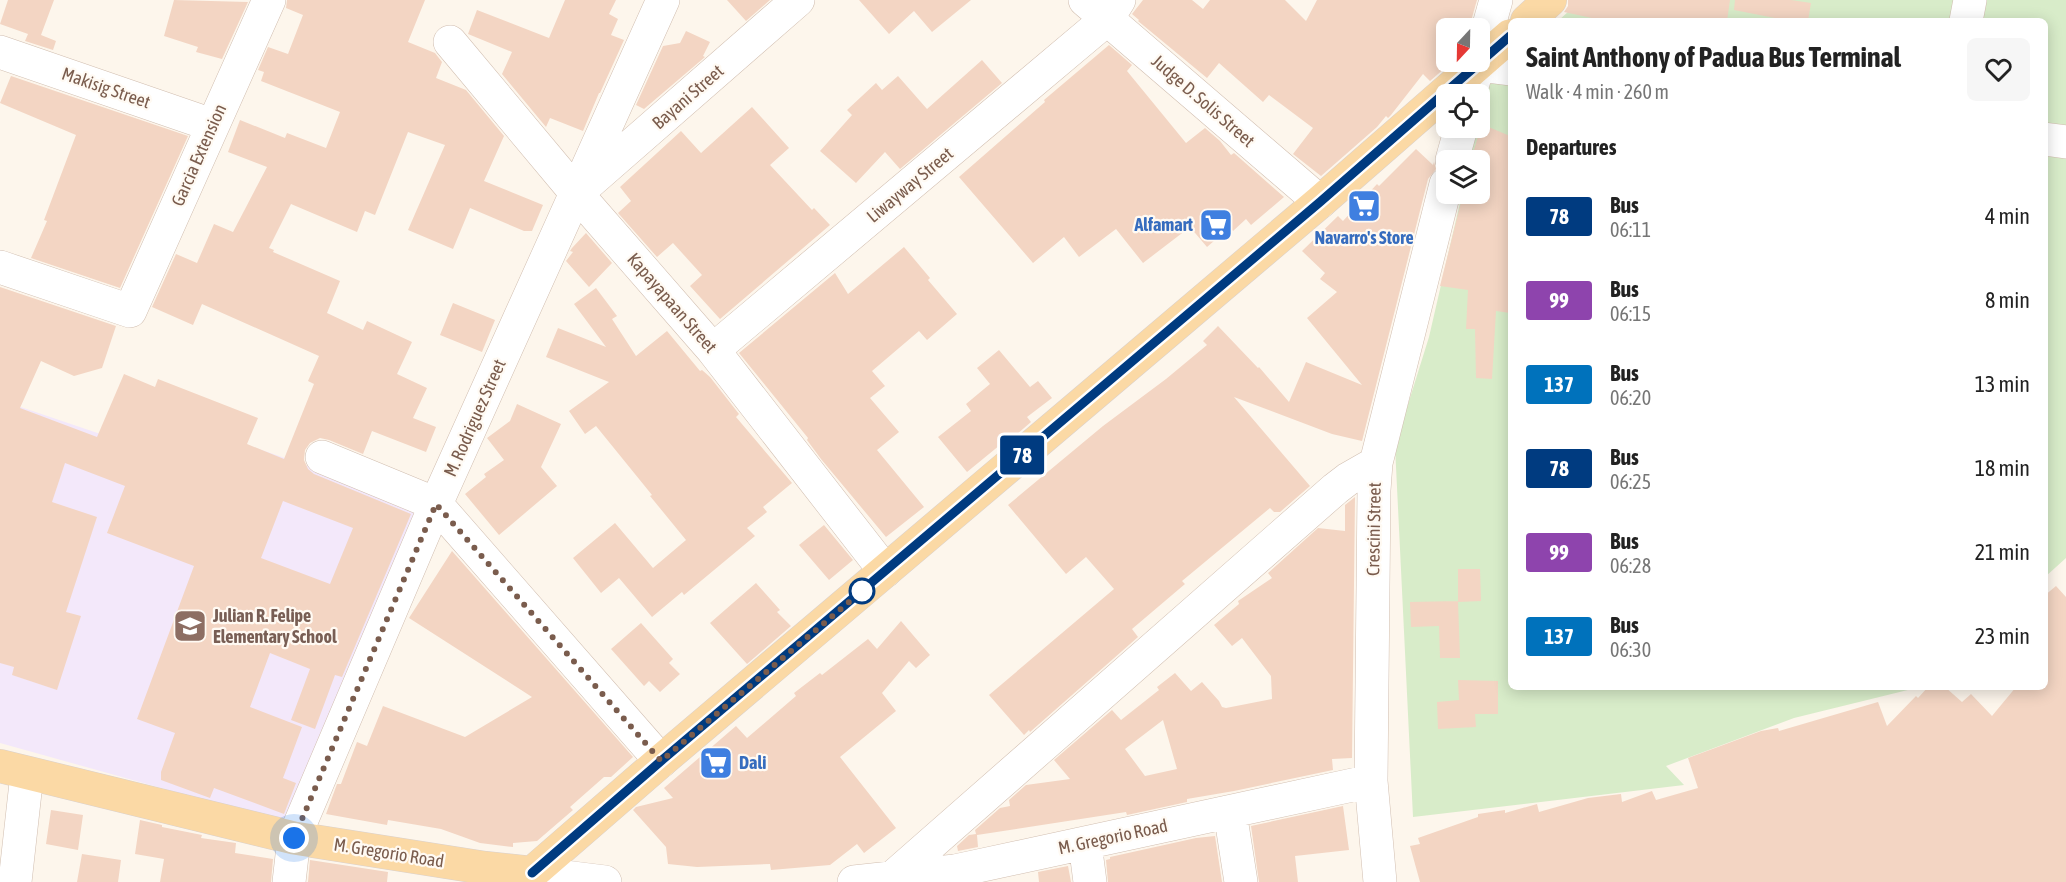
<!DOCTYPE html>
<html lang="en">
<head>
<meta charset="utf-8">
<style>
  body { margin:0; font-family:"Asap Condensed",sans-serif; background:#f6f6f6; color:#222; height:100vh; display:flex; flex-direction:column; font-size:22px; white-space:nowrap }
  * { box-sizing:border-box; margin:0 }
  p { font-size:20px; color:#767676 }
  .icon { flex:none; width:33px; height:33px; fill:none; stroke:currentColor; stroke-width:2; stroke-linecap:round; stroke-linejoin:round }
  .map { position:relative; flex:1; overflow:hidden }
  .side { position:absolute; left:1508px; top:18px; width:540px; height:672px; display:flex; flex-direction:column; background:#fff; border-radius:9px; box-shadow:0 3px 15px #0003 }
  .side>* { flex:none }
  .badge { padding:0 12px; border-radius:4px; font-size:21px; line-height:39px }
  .needle { width:39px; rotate:202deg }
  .buttons { position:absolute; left:1436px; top:18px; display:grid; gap:12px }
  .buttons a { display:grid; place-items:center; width:54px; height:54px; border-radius:9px; background:#fff; box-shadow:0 3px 15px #0003; font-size:30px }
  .you { position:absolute; width:30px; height:30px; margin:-15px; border:4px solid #fff; border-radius:50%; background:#1a73e8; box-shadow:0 0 0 9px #1a73e833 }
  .map>.badge { position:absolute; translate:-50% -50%; box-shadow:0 0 0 3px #fff }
  h2 { padding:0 18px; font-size:22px; line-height:54px }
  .round { display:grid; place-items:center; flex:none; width:63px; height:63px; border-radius:9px; background:#f6f6f6 }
  .headline { display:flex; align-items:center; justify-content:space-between; height:102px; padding:0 18px }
  h1 { font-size:28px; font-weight:700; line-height:45px }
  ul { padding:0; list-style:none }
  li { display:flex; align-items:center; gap:18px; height:84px; padding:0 18px }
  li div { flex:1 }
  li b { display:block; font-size:22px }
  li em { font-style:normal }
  li .badge { min-width:66px; font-weight:700; text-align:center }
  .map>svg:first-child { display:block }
  .education { fill:#f3e8fa }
  .green { fill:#d8ecc9 }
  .building { fill:#f3d5c3; fill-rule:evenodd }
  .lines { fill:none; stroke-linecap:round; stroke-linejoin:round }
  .minor-casing { stroke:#d1beb0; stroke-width:34 }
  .major-casing { stroke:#dad1cd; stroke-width:34 }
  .minor { stroke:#fff; stroke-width:33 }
  .major { stroke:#fbd9a5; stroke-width:33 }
  .line-casing { stroke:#fff; stroke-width:14 }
  .line { stroke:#003b80; stroke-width:9 }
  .walk { stroke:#7a5c4d; stroke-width:6; stroke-dasharray:0 10.8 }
  .stop-dot { fill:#fff; stroke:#003b80; stroke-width:3 }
  .labels { text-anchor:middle; stroke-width:4.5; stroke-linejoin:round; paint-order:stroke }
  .street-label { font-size:18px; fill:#7a5c4d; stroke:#fffaf3 }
  .shop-label { font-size:18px; font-weight:bold; fill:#366cbe; stroke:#fffaf3; text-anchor:end }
  .education-label { font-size:18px; font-weight:bold; fill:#785e54; stroke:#fffaf3; text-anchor:start }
</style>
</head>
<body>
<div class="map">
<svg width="2066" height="882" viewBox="0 0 2066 882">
  <rect width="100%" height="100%" fill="#fdf6ec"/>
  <path class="education" d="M0 400 201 468 213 433 431 509 294 825 0 743Z"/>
  <path class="green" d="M1581 0H2066V558L2045 577 2044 21H1558Z
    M1510 62V687H1920L1794 718 1666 766 1684 785 1413 817 1395 446 1429 337 1462 194H1479V160H1470L1477 128H1479V119L1488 79Z"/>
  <path class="building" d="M8 0H54L41 35 56 41 53 50 25 41 28 34 0 24Z
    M174 0 248 2 222 59 196 52 198 47 164 36Z
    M287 0H425L408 42 435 53 442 62 436 78 466 90 504 136 484 181 543 205 532 231H524L470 208 453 249 408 230 445 145 408 132 375 215 365 211 357 232 291 204 269 248 274 250 273 252 340 281 327 313 363 330 367 321 412 342 397 374 427 388 413 418 436 427 426 452 372 431 363 454 329 440 320 438 310 443 305 450 304 460 308 469 314 474 411 514 342 677 335 675 315 729 291 720 310 669 270 653 250 707 302 727 283 778 296 783 284 814 214 788 210 798 161 780V772L175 733 137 719 194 566 107 533 125 486 65 463 52 502 97 517 66 612 81 616 57 690 12 675 14 667 0 663V287L116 326 102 368 74 376 41 361 20 408 97 437 124 374 155 387 158 379 258 418 247 444 284 459 314 384 308 381 319 356 202 304 193 325 152 307 176 254 197 263 214 224 233 232 267 167 228 152 240 120 285 138 287 133 326 148 340 112 261 81 264 72 258 70 268 47 288 54 303 15 286 8ZM283 501 353 528 330 584 261 558Z
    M565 0H616L609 14 618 19 611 35 624 40 600 93H599L583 131 550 118 546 127 502 74 512 52 468 34 477 10 549 38Z
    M727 0H770L746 21Z
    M859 0H971L932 32 914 11 889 34Z
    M1143 0H1192L1203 9 1210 0H1285L1306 21 1317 0H1477L1469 28H1446V67L1430 81 1423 74 1391 115 1388 118 1386 116 1377 127 1321 176 1293 154 1313 128 1269 95 1263 102 1219 63 1207 78 1138 21 1139 20 1132 14Z
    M1568 0H1730L1727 21H1606L1564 12 1568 6Z
    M1735 0H1791L1811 3 1808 21H1790L1734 10Z
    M686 31 710 42 703 56 705 57 644 109 636 105 663 46 680 43Z
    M1109 45 1132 65 1127 71 1186 143 1205 128 1220 141 1231 155 1234 153 1284 197 1251 225 1246 219 1233 231 1230 227 1207 247 1190 227 1143 263 1116 229 1079 257 1064 237 1033 263 959 177 1045 102 1044 100Z
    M982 60 1002 83 900 169 885 152 856 183 820 151 852 115 847 110 876 83 882 90 898 76 927 109Z
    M11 76 188 136 120 288 31 258 47 221 44 220 76 135 0 103Z
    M752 107 789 148 770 165 812 210 814 208 830 225 720 319 690 286 702 275 673 243 657 257 618 213 631 201 620 187 681 131 701 153Z
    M1479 123 1510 136V313L1496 311 1492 379 1476 378 1475 329H1466L1468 290 1440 286 1463 194H1479V160H1471L1479 133Z
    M1416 149 1433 165 1434 162 1436 169 1428 179 1362 441 1332 434 1234 397 1310 486 1280 512H1274L1270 508 1182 581 1185 584 1132 629 1138 637 1030 732 1029 730 1024 735 989 695 1114 589 1086 557 1066 574 1008 505 1103 426 1166 379 1207 345 1203 341 1218 326 1258 368 1259 367 1289 402 1306 362 1362 385 1307 318 1337 292 1320 279 1325 273 1302 251 1338 216 1343 221 1377 184 1379 186Z
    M586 233 612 263 589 287 566 261 573 252 570 251 572 248Z
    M904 247 930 278 928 280 957 314 927 340 919 331 872 371 885 386 870 398 899 432 877 450 924 507 886 537 821 459 807 440 808 438 739 353 835 273 848 294Z
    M596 288 617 316 612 319 636 356 667 331 700 371 702 370 710 377 739 414 736 417 792 483 763 507 767 512 747 528 755 536 684 595 682 592 652 617 619 578 601 593 573 558 615 523 653 568 686 540 650 496 652 495 596 426 585 434 569 411 609 382 546 357 558 328 606 347 574 304Z
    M453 303 495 320 482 352 440 335Z
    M999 350 1030 387 1038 381 1052 398 1027 417 1031 422 1002 447 1000 445 967 472 938 437 971 411 966 404 990 384 977 368Z
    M517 404 561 424 541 467 557 486 499 535 465 494 486 477 484 474 504 460 487 438 510 421Z
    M1355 497 1352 758 1332 759 1333 770 1234 791 1187 799V802L1127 815 1126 812 977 835 978 847 958 851 957 846 969 835 976 834 975 830 1000 808 1010 806 1009 800 1026 785 1070 779 1054 760 1112 710 1121 720 1159 690 1157 687 1175 673 1191 691 1202 682 1219 701 1222 707 1226 708 1272 699 1271 676 1242 638 1232 646 1214 625 1239 604 1238 601 1272 578 1268 573 1318 528 1345 531V505ZM1163 720 1177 769 1145 776 1125 749Z
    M824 525 853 560 829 580 799 545Z
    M452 551 633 757 611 777H604L570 807 573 810 537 841 513 843V847L480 843 441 829 388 820 387 825 326 814 337 784H341L357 742 367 746 383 706 465 737 532 697 409 618Z
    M1458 569H1480L1481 601 1458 602Z
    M756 583 780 610 777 612 791 626 747 664 710 623Z
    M2056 586 2066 597V882H1420L1410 846 1420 844 1418 838 1478 817V814L1505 810V813L1537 804 1539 812 1588 798 1621 794 1622 802 1652 791 1656 800 1698 788 1688 758 1761 731 1778 728 1779 731 1878 702 1887 726 1916 696 1918 698 1928 687H1945L1962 702 1971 694 1992 716 2016 687H2044V596Z
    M1458 601 1460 658H1440L1439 626 1411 627 1410 602Z
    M901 621 930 655 916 668 909 661 882 693 896 711 840 757 896 828 864 853 857 844 830 865 771 870 770 864 697 867 668 864 666 847 633 810 636 807 673 798 664 788 736 726 747 738 796 696 794 693 820 673 822 675 868 639 877 649Z
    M641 623 673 659 669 663 680 674 660 692 649 681 644 686 611 649Z
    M1458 680 1498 681V714H1475L1476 727 1438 729 1437 702 1459 700Z
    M1343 806 1349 850 1295 856 1298 882H1259L1251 826Z
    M51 810 83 815 78 850 46 844Z
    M140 820 162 825V827L202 835 201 838 236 843 235 853 273 859 271 882H160L164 859 135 854Z
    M1215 836 1222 882H1108L1106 860 1110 859V857L1196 838Z
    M82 854 121 860 118 882H77Z
    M310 860 388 872 387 882H308Z
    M1068 866 1071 882H1039L1038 872Z"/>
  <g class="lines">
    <defs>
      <path id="minor" d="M1085 0 1320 202
        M1966 21 1970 0
        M450 42 577 194 713 350 885 571
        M0 52 212 125
        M1478 65 1510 69
        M1470 94 1496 0
        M2044 139 2066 142
        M1452 160 1461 128
        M585 186 798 0
        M0 267 130 311 269 0
        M713 350 1107 19 1119 0
        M322 457 436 504 661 761
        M1230 812 1241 882
        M1085 843 1090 882
        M532 873 605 882
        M892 878 1335 489 1348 479 1376 463
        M15 882 27 774
        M289 882 294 838 436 504 663 0
        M854 882 955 871 1371 781
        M1380 882 1371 781 1374 490 1376 463 1446 184"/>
      <path id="major" d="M1527 21 1550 0
        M0 766 294 838 485 868 532 873 661 761 1320 202 1510 36"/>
    </defs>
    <use href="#minor" class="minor-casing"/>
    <use href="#major" class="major-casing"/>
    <use href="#minor" class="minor"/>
    <use href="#major" class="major"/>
  </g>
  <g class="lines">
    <defs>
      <path id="line" d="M532 873 661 761 1320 202 1510 36"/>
    </defs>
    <use href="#line" class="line-casing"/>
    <use href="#line" class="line"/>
    <path class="walk" d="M294 838 436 504 661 761 868 586 862 591"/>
  </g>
  <defs>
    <symbol id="supermarket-square" viewBox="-11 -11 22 22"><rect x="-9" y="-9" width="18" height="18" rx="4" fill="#3f7fe0" stroke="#fffaf3"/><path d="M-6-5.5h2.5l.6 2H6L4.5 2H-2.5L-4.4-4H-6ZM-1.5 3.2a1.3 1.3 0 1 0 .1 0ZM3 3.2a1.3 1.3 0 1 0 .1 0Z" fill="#fff"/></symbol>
    <symbol id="school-square" viewBox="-11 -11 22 22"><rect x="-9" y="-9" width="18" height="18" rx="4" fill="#8d6e63" stroke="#fffaf3"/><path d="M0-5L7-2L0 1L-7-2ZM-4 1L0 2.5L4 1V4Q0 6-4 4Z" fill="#fff"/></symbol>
  </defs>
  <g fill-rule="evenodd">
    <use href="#supermarket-square" x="1345" y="187" width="38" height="38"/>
    <use href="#supermarket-square" x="1197" y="206" width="38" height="38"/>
    <use href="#school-square" x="171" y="607" width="38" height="38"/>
    <use href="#supermarket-square" x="697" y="744" width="38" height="38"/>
  </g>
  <circle class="stop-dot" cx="862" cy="591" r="12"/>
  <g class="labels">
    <g class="street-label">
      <text transform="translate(106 88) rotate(19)" y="6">Makisig Street</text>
      <text transform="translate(688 97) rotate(-41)" y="6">Bayani Street</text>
      <text transform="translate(1203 101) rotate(41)" y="6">Judge D. Solis Street</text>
      <text transform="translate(199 155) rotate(-66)" y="6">Garcia Extension</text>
      <text transform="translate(910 185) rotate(-40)" y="6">Liwayway Street</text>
      <text transform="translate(672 303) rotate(49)" y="6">Kapayapaan Street</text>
      <text transform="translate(475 418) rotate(-66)" y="6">M. Rodriguez Street</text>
      <text transform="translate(1374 529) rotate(-89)" y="6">Crescini Street</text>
      <text transform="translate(1113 837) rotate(-12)" y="6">M. Gregorio Road</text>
      <text transform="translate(389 853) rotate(9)" y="6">M. Gregorio Road</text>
    </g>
    <g class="shop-label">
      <text x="1193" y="231">Alfamart</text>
      <text x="1364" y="244" text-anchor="middle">Navarro's Store</text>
      <text x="739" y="769" text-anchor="start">Dali</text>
    </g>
    <g class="education-label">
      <text x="213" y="622">Julian R. Felipe<tspan x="213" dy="21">Elementary School</tspan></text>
    </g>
  </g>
</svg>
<div class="buttons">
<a><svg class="needle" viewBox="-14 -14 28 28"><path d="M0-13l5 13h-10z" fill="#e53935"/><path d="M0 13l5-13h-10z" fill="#767676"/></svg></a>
<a><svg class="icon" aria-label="locate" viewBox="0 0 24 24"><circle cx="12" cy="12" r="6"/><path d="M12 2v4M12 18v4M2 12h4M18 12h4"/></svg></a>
<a><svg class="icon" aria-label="layers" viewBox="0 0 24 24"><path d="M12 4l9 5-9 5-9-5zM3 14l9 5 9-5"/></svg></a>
</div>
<div class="you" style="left:294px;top:838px"></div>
<b class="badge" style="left:1022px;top:455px;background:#003b80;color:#fff">78</b>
<section class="side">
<div class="headline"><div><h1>Saint Anthony of Padua Bus Terminal</h1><p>Walk · 4 min · 260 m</p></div><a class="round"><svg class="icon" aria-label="heart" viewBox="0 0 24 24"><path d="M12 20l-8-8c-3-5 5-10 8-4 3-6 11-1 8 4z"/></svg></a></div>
<h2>Departures</h2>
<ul>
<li><span class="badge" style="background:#003b80;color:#fff">78</span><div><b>Bus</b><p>06:11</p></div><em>4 min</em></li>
<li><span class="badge" style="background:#8e44ad;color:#fff">99</span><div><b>Bus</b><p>06:15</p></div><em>8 min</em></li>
<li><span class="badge" style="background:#0072bc;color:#fff">137</span><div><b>Bus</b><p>06:20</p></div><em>13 min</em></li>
<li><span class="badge" style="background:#003b80;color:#fff">78</span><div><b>Bus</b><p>06:25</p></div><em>18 min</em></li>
<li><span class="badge" style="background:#8e44ad;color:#fff">99</span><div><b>Bus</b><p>06:28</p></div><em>21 min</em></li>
<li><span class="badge" style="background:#0072bc;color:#fff">137</span><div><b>Bus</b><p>06:30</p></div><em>23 min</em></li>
</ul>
</section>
</div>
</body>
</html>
